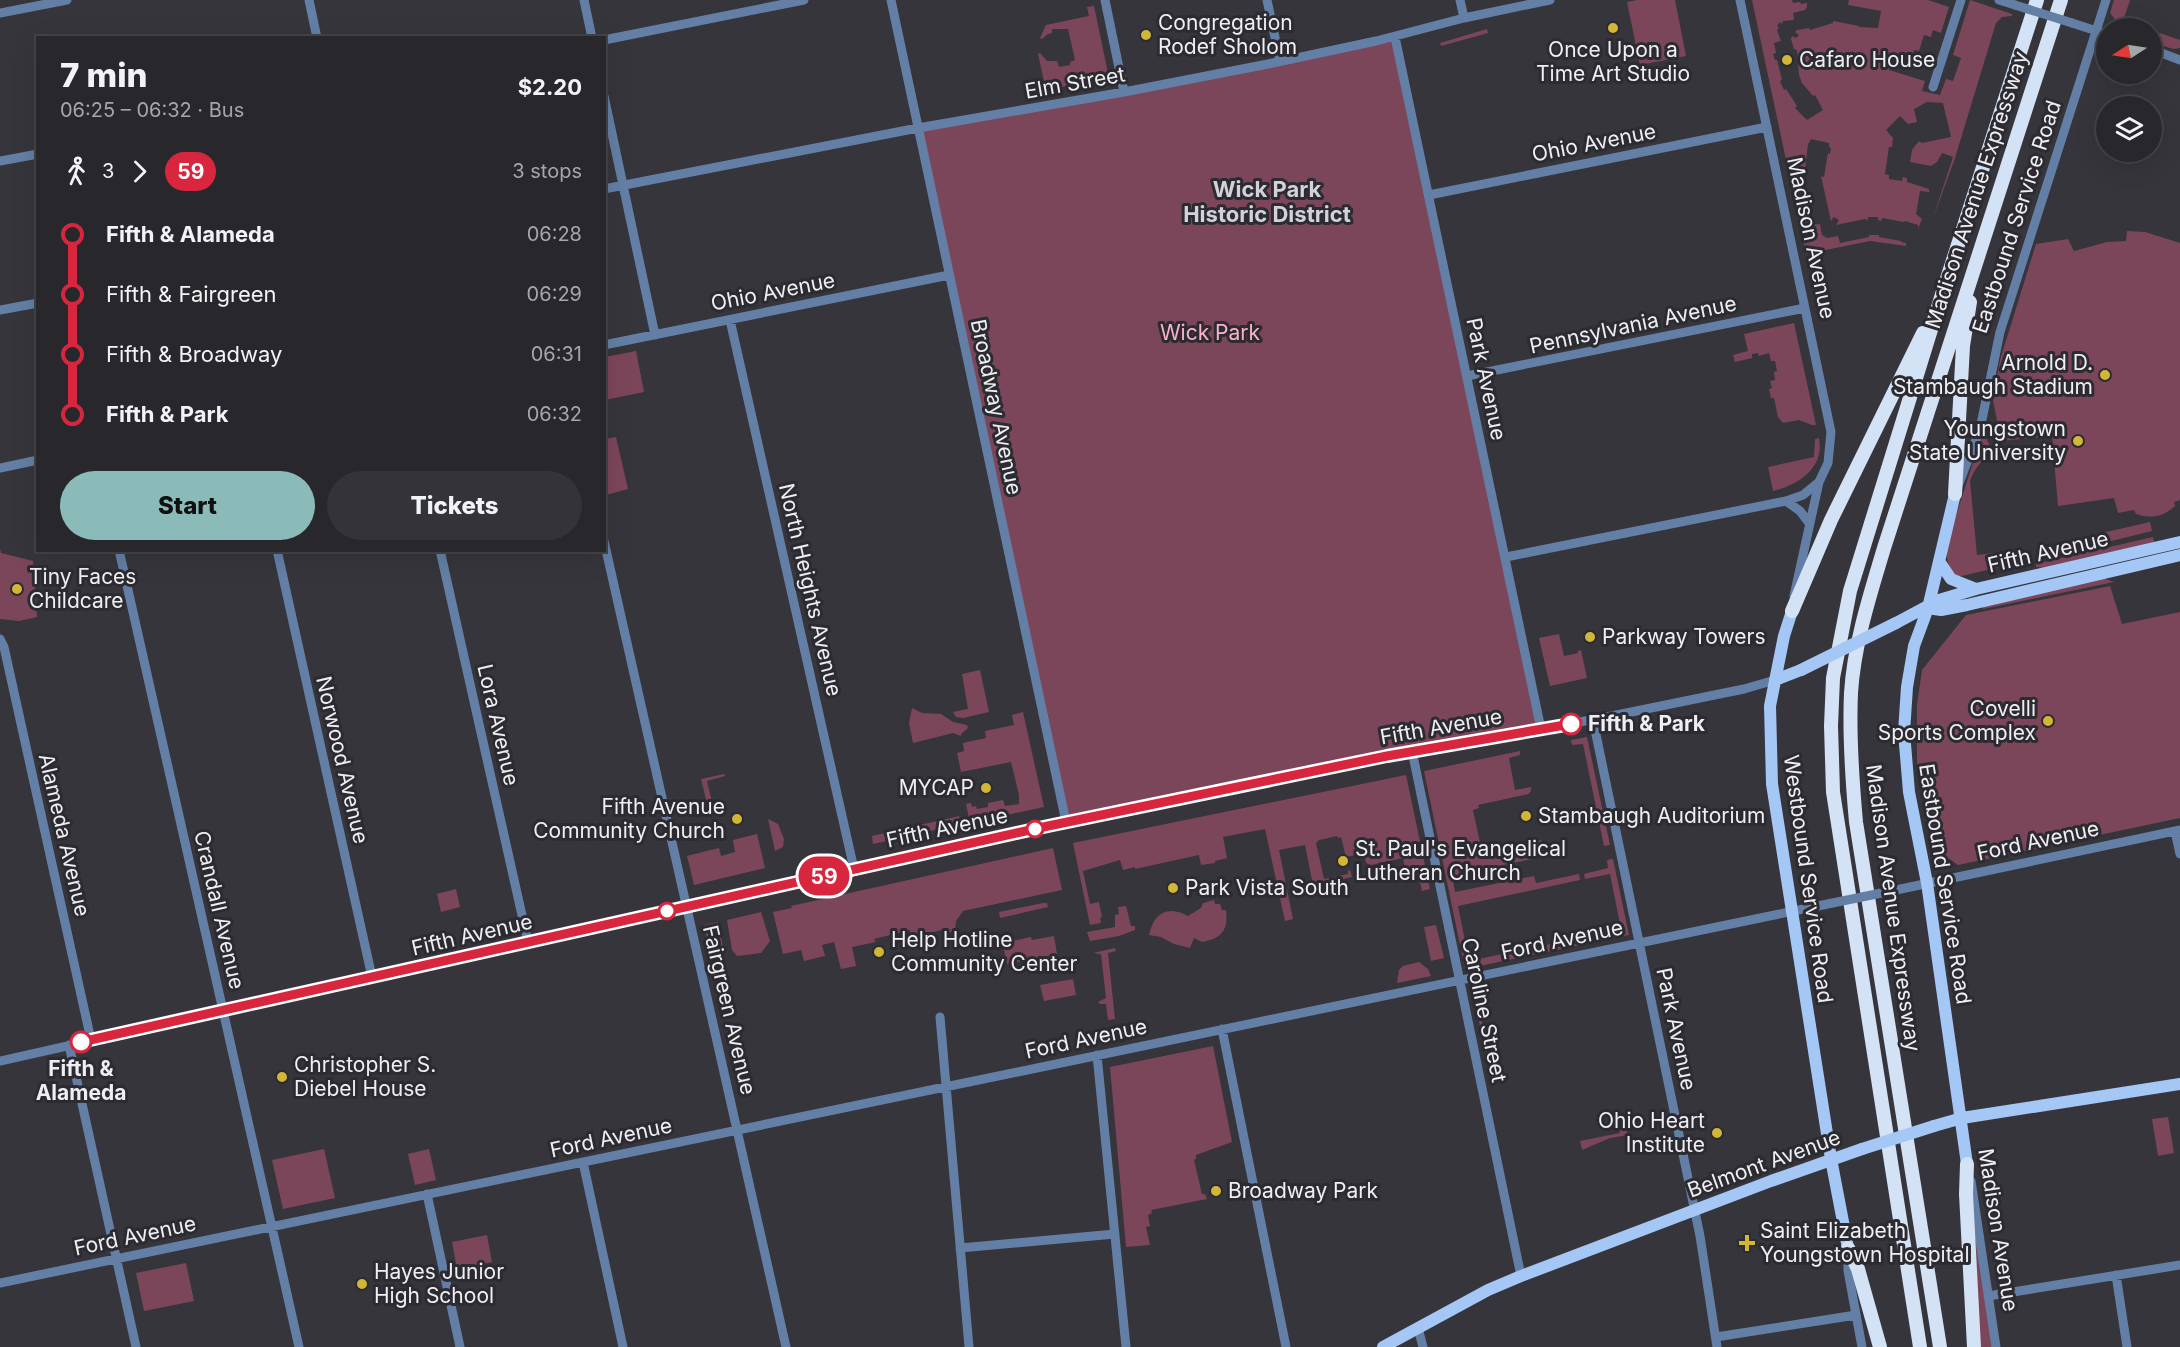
<!DOCTYPE html>
<html lang="en">
<head>
<meta charset="utf-8">
<style>
  body { margin:0; font-family:Inter,sans-serif; background:#343438; color:#f1f3f6; height:100vh; display:flex; flex-direction:column; font-size:22px; white-space:nowrap }
  * { box-sizing:border-box; margin:0 }
  p { font-size:20px; color:#a5a6a9 }
  .icon { flex:none; width:33px; height:33px; fill:none; stroke:currentColor; stroke-width:2; stroke-linecap:round; stroke-linejoin:round }
  .map { position:relative; flex:1; overflow:hidden }
  .panel { position:absolute; left:36px; top:36px; width:570px; height:516px; display:flex; flex-direction:column; background:#28282c; border-radius:0px; box-shadow:0 6px 24px #0002,0 0 0 2px #444448 }
  .panel>* { flex:none }
  .badge { padding:0 12px; border-radius:20px; font-size:21px; line-height:39px }
  .needle { width:39px; rotate:258deg }
  .fabs { position:absolute; left:2096px; top:18px; display:grid; gap:12px }
  .fabs a { display:grid; place-items:center; width:66px; height:66px; border-radius:50%; background:#28282c; box-shadow:0 6px 24px #0002,0 0 0 2px #444448; font-size:30px }
  .map>.badge { position:absolute; translate:-50% -50%; box-shadow:0 0 0 3px #fff }
  .legs { display:flex; align-items:center; gap:9px; height:66px; padding:0 24px; font-size:20px }
  .legs p { margin-inline-start:auto }
  .headline { display:flex; align-items:center; justify-content:space-between; height:102px; padding:0 24px }
  h1 { font-size:33px; font-weight:800; line-height:45px }
  .action { display:flex; gap:12px; margin-top:auto; padding:12px 24px }
  .action a { flex:1; height:69px; border-radius:36px; background:#8bbbb9; color:#111; font-size:24px; font-weight:800; line-height:69px; text-align:center }
  .action a+a { background:#343438; color:#f1f3f6 }
  ul { padding:0 24px; list-style:none }
  li { display:flex; align-items:center; gap:21px; height:60px; font-size:22px }
  li i { display:grid; place-items:center; width:9px; height:100%; margin:0 8px; background:currentColor }
  li i::after { content:''; width:15px; height:15px; margin:-8px; border:4px solid; border-radius:50%; background:#28282c }
  li p { margin-inline-start:auto }
  li:first-child i { background:linear-gradient(#0000 50%,currentColor 0) }
  li:last-child i { background:linear-gradient(currentColor 50%,#0000 0) }
  .map>svg:first-child { display:block }
  .green { fill:#7c465a }
  .lines { fill:none; stroke-linecap:round; stroke-linejoin:round }
  .minor { stroke:#647fa5; stroke-width:9 }
  .major { stroke:#a5c7f6; stroke-width:12 }
  .highway { stroke:#d4e2f5; stroke-width:14 }
  .minor-bridge { stroke:#647fa5; stroke-width:9 }
  .major-bridge { stroke:#a5c7f6; stroke-width:12 }
  .line-1-casing { stroke:#fff; stroke-width:14 }
  .line-1 { stroke:#d7263d; stroke-width:9 }
  .poi-dot { fill:#d2b635; stroke:#2b2b31; stroke-width:2 }
  .stop-1-dot { fill:#fff; stroke:#d7263d; stroke-width:3 }
  .labels { text-anchor:middle; stroke-width:6; stroke-linejoin:round; paint-order:stroke }
  .poi-label { font-size:21px; fill:#efeff3; stroke:#2b2b31; text-anchor:start }
  .street-label { font-size:21px; fill:#efeff3; stroke:#2b2b31 }
  .park-label { font-size:21px; fill:#fcb0cb; stroke:#2b2b31 }
  .stop-label { font-size:21px; font-weight:bold; fill:#efeff3; stroke:#2b2b31; text-anchor:start }
  .neighbourhood-label { font-size:22px; font-weight:bold; fill:#d3d2da; stroke:#2b2b31 }
</style>
</head>
<body>
<div class="map">
<svg width="2180" height="1347" viewBox="0 0 2180 1347">
  <rect width="100%" height="100%" fill="#35353b"/>
  <path class="green" d="M1637 0H1675L1686 56 1640 65 1627 2Z
    M1752 0H1792L1793 3 1800 2 1801 4 1807 3V7L1805 10 1793 13 1794 20 1783 21 1782 24 1780 22 1777 26 1779 28 1777 30 1781 41 1774 43 1776 53 1773 54 1775 60H1777L1782 80 1780 81 1784 90 1786 89 1797 106 1795 108 1807 120 1823 110 1815 95 1813 96 1802 83 1799 75 1797 50 1794 49 1791 39 1792 36 1796 38 1799 35 1795 32 1797 30 1809 28 1810 30 1833 23V21L1859 26V27L1878 28 1881 11 1848 5 1849 0H1928L1949 7 1941 33 1933 30 1931 37 1924 35 1919 51 1914 50 1911 60 1894 55 1889 70 1925 81 1922 91 1940 95 1946 79 1953 81 1961 58 1953 55 1970 0 2012 14V16L2002 17 1996 23 1955 158 1932 221 1953 157 1942 153 1937 162 1931 166 1910 162 1912 150 1919 141 1922 143 1951 137 1943 103 1927 102 1914 109 1917 122 1908 124 1900 116 1886 130 1893 138 1892 147H1889L1885 174 1889 175V179L1902 181 1903 177 1907 178V182L1929 189V192L1920 191 1916 214 1922 219 1918 229V225L1905 221 1904 222 1882 218 1881 221 1878 220V217H1868V220L1865 219 1836 225 1839 220 1834 217 1831 221 1821 176 1824 177 1828 153 1830 154 1831 148 1829 147V143L1811 139 1808 144 1803 186 1806 187 1812 225 1820 224 1822 235 1827 238 1838 236 1840 243 1869 237V235H1879V237L1901 241V242L1906 243V246L1870 241 1806 254Z
    M2114 0H2130L2123 21 2145 28H2120L2117 22 2110 13Z
    M1094 6 1109 78 1046 90 1038 54 1040 53 1047 61H1057L1059 67 1070 65V62L1075 60 1068 29H1052V33L1048 34 1042 39 1040 38 1046 25 1089 16 1087 7Z
    M1487 29 1488 33 1441 46 1440 43Z
    M2151 30 2180 40V48L2173 49 2151 42Z
    M1395 37 1541 729 1066 822 918 128Z
    M2127 231 2145 232 2180 243V500L2174 502 2175 506C2163 517 2151 519 2136 514L2134 510 2118 513 2114 498 2058 506 2052 436 2001 441 1993 400 2000 360 2036 244 2068 239 2074 251 2107 242 2126 241Z
    M1794 323 1816 425H1812L1799 420 1783 423 1778 417 1774 398H1771L1769 389 1772 388 1770 381 1775 380 1774 372 1777 371 1775 361H1771L1769 353 1759 356 1758 353 1752 354V358L1735 362 1733 355 1748 351 1744 334Z
    M636 351 644 392 605 400V357Z
    M1983 431 1995 457 1989 455C1980 462 1974 470 1970 481L1977 555 2020 550 2022 562 1957 577C1947 567 1946 558 1947 544Z
    M616 437 628 489 606 495 605 439Z
    M1819 438C1825 468 1798 485 1773 491L1768 467 1814 457 1815 439Z
    M2150 522 2152 531 2095 545 2093 535Z
    M2153 537 2154 542 2055 569 2036 567V564Z
    M2080 538 2083 548 2059 553 2057 544Z
    M0 548 1 553 33 561 37 617 19 621 0 619Z
    M2103 578 2114 582 1983 609V606Z
    M2110 586 2122 624 2180 612V818L1958 865 1936 850 1917 762V705L1922 670 1966 615Z
    M1559 634 1564 656 1578 653V651L1581 650 1587 678 1550 686 1539 638Z
    M980 670 989 712 963 718 956 717 953 712 968 709 962 674Z
    M912 708 922 713 941 714 953 722 967 725 968 728 961 734V736L953 733 913 743 909 723Z
    M1023 712 1044 807 970 823 966 804 971 803 972 807 976 806 977 809 988 807V803L1003 800 1005 806 1019 804V795L1011 762 961 772 957 753 964 751 963 743 986 738 985 731 1014 725 1012 715Z
    M1587 737 1610 845 1604 846 1583 744 1572 745 1571 740Z
    M1520 751V755L1509 758 1515 790 1531 787V791L1528 794 1478 805 1479 808 1473 810 1481 847H1485L1486 851 1541 840 1543 851 1531 853 1532 859 1452 876 1455 892 1534 876 1536 883 1579 874 1580 880 1458 906 1469 961 1621 929 1610 874 1585 879 1584 874 1608 868 1607 860 1613 859 1629 935 1465 969 1424 771Z
    M724 774 725 776 707 781 715 815 710 816 701 779Z
    M1406 775 1430 889 1422 891 1419 878 1407 880 1403 858 1371 865 1366 863 1364 853 1346 857 1341 837 1338 838 1337 836 1319 840 1316 843 1324 879 1348 874V871L1350 870 1352 877 1318 884 1312 880 1305 845 1279 850 1293 919 1285 921 1265 829 1223 837 1227 858 1215 861V863L1201 865 1199 855 1135 869V867L1123 870 1120 860 1083 871 1090 904 1099 902 1102 917 1100 918 1101 923 1090 925 1073 843Z
    M959 816 961 824 873 844 872 836Z
    M768 819 778 824 784 839 783 847 775 851Z
    M757 834 765 868 694 885 687 856 719 848 721 856 735 852 733 840Z
    M1053 848 1062 890 963 911 956 921 955 931 947 933 946 929 911 937 910 930 874 939 876 942 852 947 856 966 841 969 834 942 822 945 825 956 804 961 801 950 783 954 773 912 792 908 791 906Z
    M456 889 460 907 441 912 437 894Z
    M1214 900 1215 904H1220L1222 910H1226C1228 930 1223 938 1202 942L1194 938 1190 948 1174 944 1161 937 1149 935C1154 913 1167 905 1188 916L1201 908 1203 903Z
    M1043 903H1047L1048 907 1000 918 999 912Z
    M1126 906 1131 926H1135V930L1119 936 1090 941 1087 932 1115 927V915L1119 914 1118 907Z
    M761 912 770 941 761 953 737 956 732 950 727 920Z
    M718 922 724 952 711 955 704 925Z
    M1436 925 1444 958 1431 961 1424 927Z
    M1054 936 1057 954 1007 964 1003 945 1008 944V942L1031 937 1032 940Z
    M1115 948 1116 951 1108 953 1115 1019 1108 1020 1106 1004H1100L1098 1002 1106 998 1101 954 1093 953Z
    M1419 962 1428 969 1431 976 1397 983 1399 970 1403 966Z
    M1073 979 1076 995 1044 1001 1040 985Z
    M1485 990 1487 1000 1478 1003 1490 1058 1487 1059 1473 993Z
    M1213 1046 1232 1142 1196 1155V1159L1194 1160 1202 1194H1205L1207 1199 1151 1210 1152 1213 1148 1215 1150 1226 1146 1227 1150 1245 1126 1247 1110 1067Z
    M2168 1117 2174 1153 2158 1156 2152 1119Z
    M1625 1124 1628 1135 1610 1138 1582 1150 1580 1141 1620 1133 1619 1125Z
    M324 1149 335 1198 283 1209 272 1160Z
    M429 1149 436 1180 415 1185 408 1154Z
    M1974 1195 1996 1347H1974Z
    M487 1235 492 1262 457 1269 452 1242Z
    M186 1263 194 1301 144 1311 136 1273Z"/>
  <g class="lines">
    <path class="minor" d="M309 0 317 38
      M584 0 592 38
      M891 0 1066 822
      M1105 0 1124 92
      M1267 0 1280 61
      M1460 0 1464 18
      M1740 0 1831 432 1828 463 1819 482 1794 596
      M1999 0 2015 5
      M0 13 67 0
      M2072 23 2106 34
      M1395 37 1541 729
      M604 40 804 0
      M2151 49 2180 60
      M1933 87 1961 0
      M604 96 655 335
      M0 161 38 154
      M604 189 918 128 1124 92 1268 64 1376 41 1464 18 1550 0
      M1429 195 1767 127
      M0 310 38 303
      M730 320 854 869
      M604 345 949 275
      M1467 376 1805 308
      M0 468 38 460
      M1958 486 1980 429 2000 332 2106 0
      M1786 501 1800 511 1809 523
      M604 541 786 1347
      M119 550 299 1347
      M277 550 372 977
      M440 550 528 942
      M1506 557 1786 501 1803 495 1819 482
      M0 639 4 647 91 1040
      M1593 720 1700 1236 1717 1347
      M1412 751 1521 1276
      M2175 831 2180 854
      M1896 890 2180 830
      M940 1017 969 1347
      M1222 1029 1286 1347
      M69 1045 136 1347
      M1097 1055 1126 1347
      M0 1061 1049 826 1387 756 1602 718 1744 689 1775 680
      M583 1162 623 1347
      M1971 1181 1996 1347
      M427 1194 460 1347
      M960 1248 1115 1234
      M1848 1253V1271L1862 1347
      M2116 1275 2127 1347
      M0 1283 1813 907
      M1988 1296 2180 1265
      M1418 1328 1423 1347
      M1716 1337 1856 1315"/>
    <path class="major" d="M1955 494 1928 608 1914 646 1907 687 1904 732 1909 792 1927 883 1967 1164
      M1939 561 1951 579 1976 589
      M1928 608 1941 610 1967 605 2180 555
      M1792 611 1784 636 1770 706 1772 784 1831 1159 1848 1248
      M1896 623 1939 600 1976 589 2180 542
      M1775 680 1801 670
      M1934 1126 1962 1118 2180 1084
      M1383 1347 1488 1290 1521 1276 1771 1181 1862 1149"/>
    <path class="highway" d="M1955 494 1963 346 1970 302
      M1792 611 1831 520 1923 333
      M1967 1164 1966 1194 1974 1347
      M1848 1248 1858 1269 1880 1347
      M1920 1347 1833 792 1831 726 1833 678 1850 591 1943 291 2037 0
      M1940 1347 1856 822C1852 778 1849 736 1851 693 1854 644 1870 595 1884 548L2061 0"/>
    <path class="minor-bridge" d="M2015 5 2072 23
      M1813 907 1896 890"/>
    <path class="major-bridge" d="M1801 670 1896 623
      M1862 1149 1934 1126"/>
  </g>
  <g class="lines">
    <defs>
      <path id="line-1" d="M81 1042 1048 826 1387 756 1571 724"/>
    </defs>
    <use href="#line-1" class="line-1-casing"/>
    <use href="#line-1" class="line-1"/>
  </g>
  <g class="poi-dot">
    <circle cx="1613" cy="28" r="6"/>
    <circle cx="1146" cy="35" r="6"/>
    <circle cx="1787" cy="60" r="6"/>
    <circle cx="2105" cy="375" r="6"/>
    <circle cx="2078" cy="441" r="6"/>
    <circle cx="17" cy="589" r="6"/>
    <circle cx="1590" cy="637" r="6"/>
    <circle cx="2048" cy="721" r="6"/>
    <circle cx="986" cy="788" r="6"/>
    <circle cx="1526" cy="816" r="6"/>
    <circle cx="737" cy="819" r="6"/>
    <circle cx="1343" cy="861" r="6"/>
    <circle cx="1173" cy="888" r="6"/>
    <circle cx="879" cy="952" r="6"/>
    <circle cx="282" cy="1077" r="6"/>
    <circle cx="1717" cy="1133" r="6"/>
    <circle cx="1216" cy="1191" r="6"/>
    <path d="M1744 1234h6v6h6v6h-6v6h-6v-6h-6v-6h6z"/>
    <circle cx="362" cy="1284" r="6"/>
  </g>
  <g class="stop-1-dot">
    <circle cx="1571" cy="724" r="10"/>
    <circle cx="1035" cy="829" r="8"/>
    <circle cx="667" cy="911" r="8"/>
    <circle cx="81" cy="1042" r="10"/>
  </g>
  <g class="labels">
    <g class="poi-label">
      <text x="1158" y="30">Congregation<tspan x="1158" dy="24">Rodef Sholom</tspan></text>
      <text x="1613" y="57" text-anchor="middle">Once Upon a<tspan x="1613" dy="24">Time Art Studio</tspan></text>
      <text x="1799" y="67">Cafaro House</text>
      <text x="2093" y="370" text-anchor="end">Arnold D.<tspan x="2093" dy="24">Stambaugh Stadium</tspan></text>
      <text x="2066" y="436" text-anchor="end">Youngstown<tspan x="2066" dy="24">State University</tspan></text>
      <text x="29" y="584">Tiny Faces<tspan x="29" dy="24">Childcare</tspan></text>
      <text x="1602" y="644">Parkway Towers</text>
      <text x="2036" y="716" text-anchor="end">Covelli<tspan x="2036" dy="24">Sports Complex</tspan></text>
      <text x="974" y="795" text-anchor="end">MYCAP</text>
      <text x="725" y="814" text-anchor="end">Fifth Avenue<tspan x="725" dy="24">Community Church</tspan></text>
      <text x="1538" y="823">Stambaugh Auditorium</text>
      <text x="1355" y="856">St. Paul's Evangelical<tspan x="1355" dy="24">Lutheran Church</tspan></text>
      <text x="1185" y="895">Park Vista South</text>
      <text x="891" y="947">Help Hotline<tspan x="891" dy="24">Community Center</tspan></text>
      <text x="294" y="1072">Christopher S.<tspan x="294" dy="24">Diebel House</tspan></text>
      <text x="1705" y="1128" text-anchor="end">Ohio Heart<tspan x="1705" dy="24">Institute</tspan></text>
      <text x="1228" y="1198">Broadway Park</text>
      <text x="1760" y="1238">Saint Elizabeth<tspan x="1760" dy="24">Youngstown Hospital</tspan></text>
      <text x="374" y="1279">Hayes Junior<tspan x="374" dy="24">High School</tspan></text>
    </g>
    <g class="street-label">
      <text transform="translate(1075 83) rotate(-10)" y="7">Elm Street</text>
      <text transform="translate(1594 143) rotate(-11)" y="7">Ohio Avenue</text>
      <text transform="translate(1977 190) rotate(-72)" y="7">Madison Avenue Expressway</text>
      <text transform="translate(2017 217) rotate(-72)" y="7">Eastbound Service Road</text>
      <text transform="translate(1811 238) rotate(78)" y="7">Madison Avenue</text>
      <text transform="translate(773 292) rotate(-11)" y="7">Ohio Avenue</text>
      <text transform="translate(1633 325) rotate(-12)" y="7">Pennsylvania Avenue</text>
      <text transform="translate(1486 379) rotate(78)" y="7">Park Avenue</text>
      <text transform="translate(996 407) rotate(78)" y="7">Broadway Avenue</text>
      <text transform="translate(2048 552) rotate(-13)" y="7">Fifth Avenue</text>
      <text transform="translate(810 590) rotate(77)" y="7">North Heights Avenue</text>
      <text transform="translate(498 725) rotate(77)" y="7">Lora Avenue</text>
      <text transform="translate(1441 727) rotate(-10)" y="7">Fifth Avenue</text>
      <text transform="translate(342 760) rotate(77)" y="7">Norwood Avenue</text>
      <text transform="translate(947 828) rotate(-12)" y="7">Fifth Avenue</text>
      <text transform="translate(64 835) rotate(77)" y="7">Alameda Avenue</text>
      <text transform="translate(2038 841) rotate(-12)" y="7">Ford Avenue</text>
      <text transform="translate(1808 879) rotate(82)" y="7">Westbound Service Road</text>
      <text transform="translate(1945 884) rotate(81)" y="7">Eastbound Service Road</text>
      <text transform="translate(1893 908) rotate(82)" y="7">Madison Avenue Expressway</text>
      <text transform="translate(219 910) rotate(77)" y="7">Crandall Avenue</text>
      <text transform="translate(472 935) rotate(-13)" y="7">Fifth Avenue</text>
      <text transform="translate(1562 940) rotate(-12)" y="7">Ford Avenue</text>
      <text transform="translate(729 1010) rotate(77)" y="7">Fairgreen Avenue</text>
      <text transform="translate(1484 1010) rotate(78)" y="7">Caroline Street</text>
      <text transform="translate(1676 1029) rotate(78)" y="7">Park Avenue</text>
      <text transform="translate(1086 1039) rotate(-12)" y="7">Ford Avenue</text>
      <text transform="translate(611 1138) rotate(-12)" y="7">Ford Avenue</text>
      <text transform="translate(1764 1164) rotate(-20)" y="7">Belmont Avenue</text>
      <text transform="translate(1998 1230) rotate(81)" y="7">Madison Avenue</text>
      <text transform="translate(135 1236) rotate(-12)" y="7">Ford Avenue</text>
    </g>
    <g class="park-label">
      <text x="1210" y="340">Wick Park</text>
    </g>
    <g class="stop-label">
      <text x="1588" y="731">Fifth &amp; Park</text>
      <text x="81" y="1076" text-anchor="middle">Fifth &amp;<tspan x="81" dy="24">Alameda</tspan></text>
    </g>
    <g class="neighbourhood-label">
      <text x="1267" y="197">Wick Park<tspan x="1267" dy="25">Historic District</tspan></text>
    </g>
  </g>
</svg>
<div class="fabs">
<a><svg class="needle" viewBox="-14 -14 28 28"><path d="M0-13l5 13h-10z" fill="#e53935"/><path d="M0 13l5-13h-10z" fill="#a5a6a9"/></svg></a>
<a><svg class="icon" aria-label="layers" viewBox="0 0 24 24"><path d="M12 4l9 5-9 5-9-5zM3 14l9 5 9-5"/></svg></a>
</div>
<b class="badge" style="left:824px;top:876px;background:#d7263d;color:#fff">59</b>
<section class="panel">
<div class="headline"><div><h1>7 min</h1><p>06:25 – 06:32 · Bus</p></div><b>$2.20</b></div>
<div class="legs"><svg class="icon" aria-label="walk" viewBox="0 0 24 24"><circle cx="13" cy="4" r="2"/><path d="M13 8l-2 6 4 7M11 14l-3 7M7 12l3-4h3l4 4"/></svg>3<svg class="icon" aria-label="forward" viewBox="0 0 24 24"><path d="M9 5l7 7-7 7"/></svg><b class="badge" style="background:#d7263d;color:#fff">59</b><p>3 stops</p></div>
<ul>
<li><i style="color:#d7263d"></i><b>Fifth &amp; Alameda</b><p>06:28</p></li>
<li><i style="color:#d7263d"></i><span>Fifth &amp; Fairgreen</span><p>06:29</p></li>
<li><i style="color:#d7263d"></i><span>Fifth &amp; Broadway</span><p>06:31</p></li>
<li><i style="color:#d7263d"></i><b>Fifth &amp; Park</b><p>06:32</p></li>
</ul>
<div class="action"><a>Start</a><a>Tickets</a></div>
</section>
</div>
</body>
</html>
